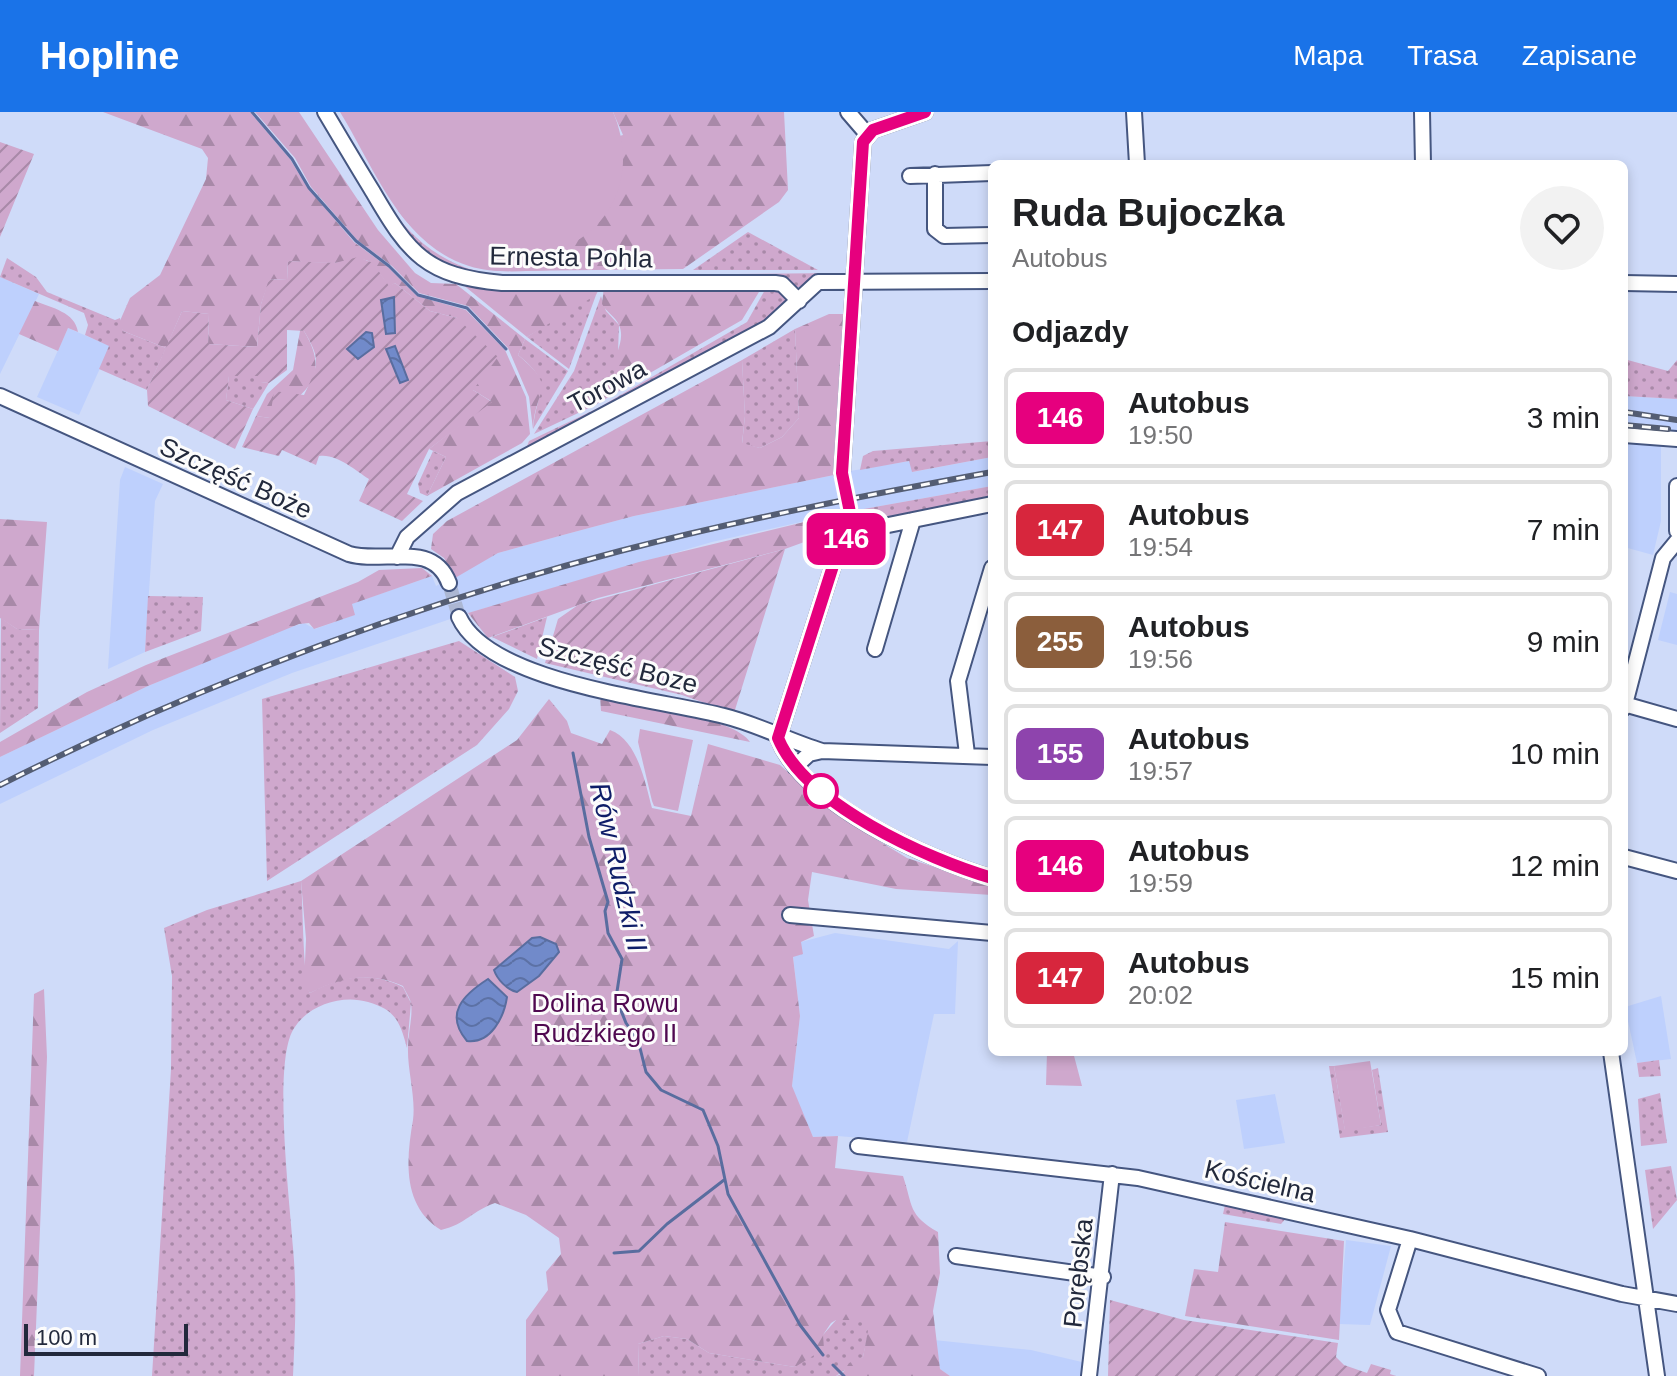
<!DOCTYPE html>
<html lang="pl">
<head>
<meta charset="utf-8">
<style>
  body { margin:0; font-family:Arial,sans-serif; background:#f2f2f2; color:#202124; height:100vh; display:flex; flex-direction:column; font-size:30px; white-space:nowrap }
  * { box-sizing:border-box; margin:0 }
  p { font-size:26px; color:#757577 }
  .icon { flex:none; width:44px; height:44px; fill:none; stroke:currentColor; stroke-width:2; stroke-linecap:round; stroke-linejoin:round }
  .map { position:relative; flex:1; overflow:hidden }
  .sheet { position:absolute; left:988px; top:48px; width:640px; height:896px; display:flex; flex-direction:column; background:#fff; border-radius:12px; box-shadow:0 4px 12px #0003 }
  .sheet>* { flex:none }
  .badge { padding:0 16px; border-radius:12px; font-size:28px; line-height:52px }
  .scale { position:absolute; left:24px; bottom:20px; width:164px; box-sizing:border-box; padding-left:8px; border:4px solid #22293c; border-top:0; font-size:22px; line-height:28px; white-space:nowrap; color:#22293c; -webkit-text-stroke:6px #fcfcfc; paint-order:stroke }
  .map>.badge { position:absolute; translate:-50% -50%; box-shadow:0 0 0 4px #fff }
  h2 { padding:0 24px; font-size:30px; line-height:72px }
  .round { display:grid; place-items:center; flex:none; width:84px; height:84px; border-radius:42px; background:#f2f2f2 }
  .head { display:flex; align-items:center; justify-content:space-between; height:136px; padding:0 24px }
  h1 { font-size:38px; font-weight:800; line-height:60px }
  ul { padding:0; list-style:none }
  li { display:flex; align-items:center; gap:24px; height:100px; margin:0 16px 12px; padding:0 8px; border:4px solid #e0e0e0; border-radius:12px }
  li div { flex:1 }
  li b { display:block; font-size:30px }
  li em { font-style:normal }
  li .badge { min-width:88px; font-weight:700; text-align:center }
  header { display:flex; align-items:center; gap:48px; box-sizing:border-box; height:112px; padding:0 40px; background:#1a73e8; color:#fff }
  header strong { font-size:38px }
  nav { display:flex; gap:44px; margin-inline-start:auto; font-size:28px }
  .map>svg:first-child { display:block }
  .built { fill:#bed0fd }
  .grass { fill:url(#grass-dots) }
  .forest { fill:url(#forest-firs) }
  .park { fill:#cfa8cd }
  .garden { fill:url(#garden-furrows) }
  .water { fill:url(#water-waves); stroke:#596d9f; stroke-width:2 }
  .lines { fill:none; stroke-linecap:round; stroke-linejoin:round }
  .stream { stroke:#596d9f; stroke-width:3 }
  .minor-tunnel { stroke:#acb7d3; stroke-width:14; stroke-dasharray:14 7; stroke-linecap:butt }
  .minor-casing { stroke:#455680; stroke-width:18 }
  .minor { stroke:#fff; stroke-width:14 }
  .rail-casing { stroke:#545d73; stroke-width:6 }
  .rail { stroke:#fcfcfc; stroke-width:3; stroke-dasharray:9; stroke-linecap:butt }
  .line-casing { stroke:#fff; stroke-width:18 }
  .line { stroke:#e6007e; stroke-width:12 }
  .stop-dot { fill:#fff; stroke:#e6007e; stroke-width:4 }
  .labels { text-anchor:middle; stroke-width:6; stroke-linejoin:round; paint-order:stroke }
  .street-label { font-size:26px; fill:#22293c; stroke:#fcfcfc }
  .park-label { font-size:26px; fill:#4f0850; stroke:#fcfcfc }
  .water-label { font-size:28px; font-style:italic; fill:#0e1d68; stroke:#fcfcfc }
</style>
</head>
<body>
<header>
<strong>Hopline</strong>
<nav><a>Mapa</a><a>Trasa</a><a>Zapisane</a></nav>
</header>
<div class="map">
<svg width="1677" height="1264" viewBox="0 0 1677 1264">
  <defs>
    <pattern id="grass-dots" width="8" height="8" patternUnits="userSpaceOnUse" patternTransform="scale(2)"><rect width="8" height="8" fill="#cfa8cd"/><path d="M2 2h.1M6 6h.1" fill="none" stroke="#a889a8" stroke-width="1.8" stroke-linecap="round"/></pattern>
    <pattern id="forest-firs" width="22" height="20" patternUnits="userSpaceOnUse" patternTransform="scale(2)"><rect width="22" height="20" fill="#cfa8cd"/><path d="M5 1l3.5 6h-7zM16 11l3.5 6h-7z" fill="#a889a8"/></pattern>
    <pattern id="garden-furrows" width="10" height="10" patternUnits="userSpaceOnUse" patternTransform="scale(2)"><rect width="10" height="10" fill="#cfa8cd"/><path d="M-1 1l2-2M0 10L10 0M9 11l2-2" fill="none" stroke="#a889a8"/></pattern>
    <pattern id="water-waves" width="16" height="10" patternUnits="userSpaceOnUse" patternTransform="scale(2)"><rect width="16" height="10" fill="#718aca"/><path d="M0 5q4-4 8 0t8 0" fill="none" stroke="#5c71a5"/></pattern>
  </defs>
  <rect width="100%" height="100%" fill="#cfdbf9"/>
  <path class="built" d="M0 165 39 182 0 262Z
    M68 216 110 234 79 303 37 285Z
    M1624 284 1677 287V322L1624 319Z
    M1634 328 1661 331V409L1653 443 1624 435V330Z
    M992 345V374L858 398 850 359 910 349 913 360Z
    M125 355 163 372 155 389 145 540 108 557 120 368Z
    M834 363 841 401 712 430 468 501 292 561 153 618 0 692V645L148 574 282 518 304 511 315 517 354 503 351 492 432 464 436 474 498 441 563 423 634 404Z
    M1670 480 1677 482V533L1658 528Z
    M835 821 949 837 958 829 955 902H934L907 1030 838 1024 813 1025 794 984 792 974 800 904 793 844 801 830Z
    M1661 884 1671 947 1637 951 1625 895Z
    M1275 982 1285 1031 1244 1037 1236 988Z
    M1346 1128 1391 1134 1370 1213 1339 1212Z
    M934 1228 1031 1238 1086 1251 1083 1264H950L940 1257Z"/>
  <path class="grass" d="M330 0H334C379 75 403 150 500 164L837 161 814 166 799 175 501 168 457 161 410 130Z
    M748 120 818 158H693Z
    M7 146 36 165 47 180 115 208 120 206 123 219 166 236 147 278 99 257 109 234 85 223 88 213 84 201 0 165Z
    M766 176H776L786 185 787 193 782 200 526 337 529 329 598 296 747 210Z
    M596 183 569 257 527 225 587 185Z
    M601 184 606 199 619 213 618 240 632 267 643 265 595 293 534 322 574 259Z
    M795 217 799 306 782 325 760 336 742 332 745 304 742 248Z
    M525 227 568 259 533 317C536 279 555 272 518 243Z
    M1624 247 1668 259 1677 248V287L1624 284Z
    M229 263 261 264V270L269 271 253 297 226 288Z
    M992 329V345L912 360 909 349 860 358 863 344 873 339Z
    M433 339 446 345 427 384 420 381 418 372Z
    M992 374V383L861 413 858 398Z
    M148 484 203 485 201 519 145 540Z
    M547 505 537 547 492 525Z
    M1 506 17 517 39 518 38 596 0 621Z
    M459 529 515 565 518 579 509 597 477 633 267 769 262 587Z
    M301 769C303 789 303 871 310 881 341 864 370 859 403 875L411 891 407 936C400 910 396 898 368 890 342 882 307 893 293 918 273 953 290 1091 293 1136 297 1179 295 1221 293 1264H152L171 957 172 864 164 816 207 798Z
    M1659 948 1661 964 1639 965 1637 951Z
    M1329 954H1334L1345 1018 1381 1013 1372 958 1378 956 1388 1020 1340 1026Z
    M1660 981 1667 1031 1641 1034 1638 987Z
    M1671 1054 1677 1088 1653 1117 1645 1058Z
    M1225 1093 1287 1105 1281 1112 1223 1102Z
    M836 1208H871L863 1245 836 1264H639L638 1232 664 1224 687 1227 709 1241 795 1255Z"/>
  <path class="forest" d="M250 0 290 47 307 75 354 130 388 155 417 184 466 198 505 238 526 285 530 322 522 331 427 384 446 345 429 337 491 289 473 278 457 206 430 199 395 171 389 175C364 137 371 149 333 151 318 151 303 150 288 149L287 168 270 167 261 192 257 235 208 232 209 202 182 199 166 236 123 219 119 211 130 186 160 163 206 67 208 46 202 37 103 0Z
    M255 0H299L378 118 415 161 431 171 456 172 525 227 518 243C559 277 535 275 533 317L529 285 508 236 468 194 419 181 392 154 357 128 311 75 295 46Z
    M613 0H784L788 78 779 90 683 157 498 159C454 153 425 134 398 99L428 80 623 23Z
    M462 172 499 178 600 175 596 183 527 225Z
    M604 174 762 175 742 208 643 265 616 264C609 247 627 231 619 213 616 205 606 200 602 192Z
    M35 189C52 196 75 200 78 220L68 216 58 239 19 222Z
    M829 202H844L834 363 634 404 563 423 498 441 455 466 444 446 431 437 433 422 447 409 742 248 745 304 742 331 760 336 782 325 799 306 795 217Z
    M300 219H304C331 264 307 281 270 306L256 304 267 282 293 258Z
    M833 403 840 417 785 437 598 486 488 526 468 501 639 450Z
    M0 407 47 410 39 518 17 517 0 506Z
    M422 456 432 464 352 492 355 503 314 517 309 511 299 512 148 574 0 645V630L87 580 146 553 358 470 379 458Z
    M600 583C630 590 736 606 750 630L601 599Z
    M549 587 567 609 571 621 602 632 610 618C638 628 645 671 652 696L691 704 708 632 780 653 838 704 907 746 992 774V783L896 777 812 760 808 788 814 824 801 830 803 842 793 845 800 904 792 974 813 1025 838 1024 835 1056 903 1064C913 1094 908 1103 938 1120L940 1161 933 1199 940 1257 950 1264H836L842 1262 849 1251 863 1245 870 1208H836L831 1211 823 1223 824 1237 795 1255 709 1241 687 1227 664 1224 638 1232 639 1264H526V1208L548 1178 546 1160 561 1142 559 1126 526 1103 495 1091C472 1099 466 1112 441 1118 402 1094 406 1048 413 1008 416 985 407 958 408 934 408 921 413 905 411 891 410 886 405 879 403 874 370 859 341 865 310 881L304 873 306 827 301 769 517 628Z
    M44 877 47 945 34 1264H20L34 882Z
    M1225 1110 1344 1129 1339 1228 1185 1204 1194 1157 1218 1160Z"/>
  <path class="park" d="M340 0H613C632 44 625 94 584 124 574 132 560 135 549 139L550 158C523 159 494 162 469 154 401 133 374 55 340 0Z
    M640 617 693 628 678 699 654 694 652 689 638 630Z
    M1047 940H1073L1082 974 1046 973Z
    M1370 949 1381 1013 1345 1019 1334 954Z"/>
  <path class="garden" d="M0 30 34 42 0 125Z
    M358 145 373 151 389 174 395 171 430 199 457 206 498 245 473 278 492 290 429 337 407 382 423 389 402 409 359 389 369 367C355 358 336 341 319 344L316 353 282 338 279 344 242 335 256 304 270 306 274 279 304 283C318 253 322 249 304 219L287 218V258L269 271 260 270V264H229L226 288 253 297 235 337 148 294 147 278 182 199 209 202 208 232 257 235 261 192 269 167 287 168 288 149 335 151Z
    M785 437 734 601 682 583 545 551 558 507 578 493Z
    M1110 1188 1184 1208 1338 1231 1336 1245 1344 1253 1367 1261 1371 1252 1391 1258 1390 1262 1396 1264H1108Z"/>
  <path class="water" d="M394 185 395 221 386 222 381 188Z
    M366 220 372 221 374 235 358 247 347 237Z
    M395 234 408 268 400 271 386 237Z
    M540 825 556 832 559 840 539 864 517 880C507 878 497 867 494 858L532 826Z
    M488 867 507 885C504 905 491 932 467 929 444 902 463 883 488 867Z"/>
  <g class="lines">
    <path class="stream" d="M252 0 292 47 309 76 356 129 389 154 418 183 467 196 506 237
      M573 641 589 725 608 790 605 799 608 821 622 847 616 886 626 911 638 928 646 960 661 978 703 998 718 1034 728 1082 800 1213 823 1243
      M614 1141 639 1139 667 1112 724 1068
      M833 1253 844 1264"/>
    <path class="minor-tunnel" d="M842 361 850 400
      M449 471 459 505"/>
    <defs>
      <path id="minor" d="M325 0C341 27 357 54 373 80 409 142 426 164 502 171H775L782 172 799 189
        M848 0 867 22
        M1134 0 1137 52
        M1422 0 1423 52
        M935 62V117L944 124 992 123
        M910 64 992 61
        M1624 171 1677 172
        M0 284 349 442C383 452 433 428 449 471
        M1624 323 1677 327
        M842 361 863 30 873 18 925 0
        M1677 374V419
        M850 400 854 420
        M397 445 407 425 457 381 769 215 818 170 992 169
        M459 505C489 571 657 587 724 604 757 612 789 629 822 639
        M875 537 913 408
        M1624 592 1677 607
        M1624 596 1663 446 1677 429
        M778 626 840 432 854 420 992 392
        M778 626C804 692 927 747 992 766
        M967 642 958 569 992 456
        M795 655 809 642 822 639 992 645
        M1624 745 1677 759
        M790 803 992 821
        M1611 940 1657 1264
        M858 1034 1138 1066 1410 1127 1622 1182 1677 1192
        M1410 1127 1388 1198 1397 1220 1538 1264
        M956 1144 1103 1165
        M1089 1264 1112 1062"/>
    </defs>
    <use href="#minor" class="minor-casing"/>
    <use href="#minor" class="minor"/>
    <defs>
      <path id="rail" d="M1624 300 1677 308
        M1624 313 1668 317
        M0 673C198 573 406 495 620 439 743 407 867 383 992 360"/>
    </defs>
    <use href="#rail" class="rail-casing"/>
    <use href="#rail" class="rail"/>
  </g>
  <g class="lines">
    <defs>
      <path id="line" d="M925 0 873 18 863 30 842 361 854 420 840 432 778 626C805 692 927 747 992 766"/>
    </defs>
    <use href="#line" class="line-casing"/>
    <use href="#line" class="line"/>
  </g>
  <circle class="stop-dot" cx="821" cy="679" r="16"/>
  <g class="labels">
    <g class="street-label">
      <text transform="translate(571 145) rotate(1)" y="9">Ernesta Pohla</text>
      <text transform="translate(607 274) rotate(-28)" y="9">Torowa</text>
      <text transform="translate(236 366) rotate(24)" y="9">Szczęść Boże</text>
      <text transform="translate(618 553) rotate(14)" y="9">Szczęść Boze</text>
      <text transform="translate(1260 1069) rotate(13)" y="9">Kościelna</text>
      <text transform="translate(1078 1161) rotate(-84)" y="9">Porębska</text>
    </g>
    <g class="park-label">
      <text x="605" y="900">Dolina Rowu<tspan x="605" dy="30">Rudzkiego II</tspan></text>
    </g>
    <g class="water-label">
      <text transform="translate(619 755) rotate(77)" y="10">Rów Rudzki II</text>
    </g>
  </g>
</svg>
<div class="scale">100 m</div>
<b class="badge" style="left:846px;top:427px;background:#e6007e;color:#fff">146</b>
<section class="sheet">
<div class="head"><div><h1>Ruda Bujoczka</h1><p>Autobus</p></div><a class="round"><svg class="icon" aria-label="heart" viewBox="0 0 24 24"><path d="M12 20l-8-8c-3-5 5-10 8-4 3-6 11-1 8 4z"/></svg></a></div>
<h2>Odjazdy</h2>
<ul>
<li><span class="badge" style="background:#e6007e;color:#fff">146</span><div><b>Autobus</b><p>19:50</p></div><em>3 min</em></li>
<li><span class="badge" style="background:#d7263d;color:#fff">147</span><div><b>Autobus</b><p>19:54</p></div><em>7 min</em></li>
<li><span class="badge" style="background:#8b5e3c;color:#fff">255</span><div><b>Autobus</b><p>19:56</p></div><em>9 min</em></li>
<li><span class="badge" style="background:#8e44ad;color:#fff">155</span><div><b>Autobus</b><p>19:57</p></div><em>10 min</em></li>
<li><span class="badge" style="background:#e6007e;color:#fff">146</span><div><b>Autobus</b><p>19:59</p></div><em>12 min</em></li>
<li><span class="badge" style="background:#d7263d;color:#fff">147</span><div><b>Autobus</b><p>20:02</p></div><em>15 min</em></li>
</ul>
</section>
</div>
</body>
</html>
